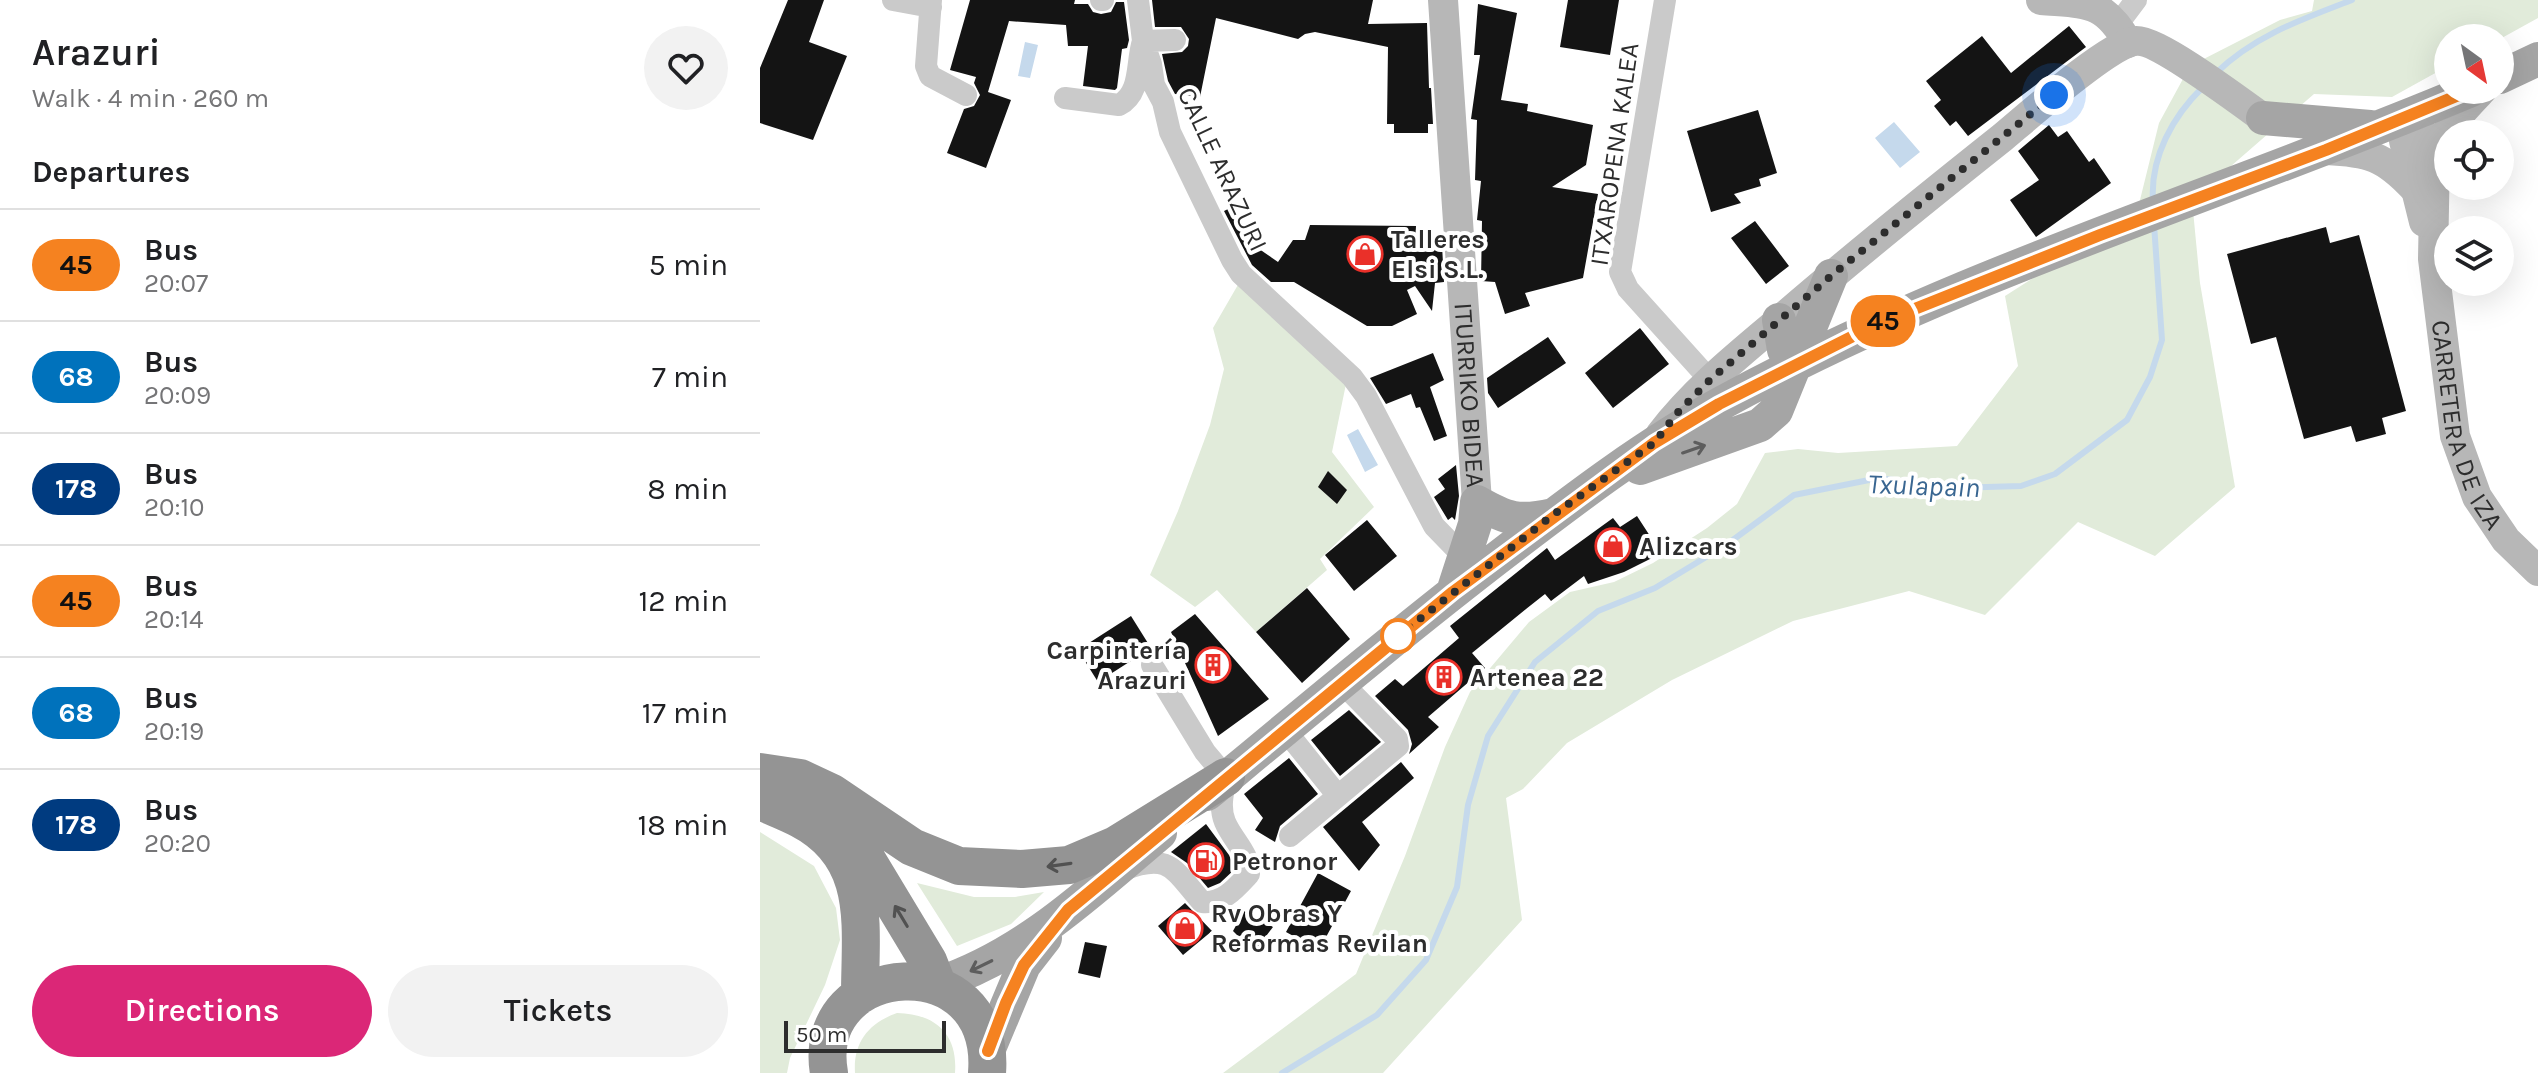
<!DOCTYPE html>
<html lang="en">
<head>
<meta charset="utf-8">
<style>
  body { margin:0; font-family:Karla,sans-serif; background:#f2f2f2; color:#202124; height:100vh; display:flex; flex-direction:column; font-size:30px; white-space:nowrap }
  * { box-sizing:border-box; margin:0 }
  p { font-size:26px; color:#757577 }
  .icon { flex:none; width:44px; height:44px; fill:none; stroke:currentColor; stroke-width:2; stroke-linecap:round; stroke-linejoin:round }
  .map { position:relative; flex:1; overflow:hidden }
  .details { display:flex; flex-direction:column; background:#fff; width:760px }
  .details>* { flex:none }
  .badge { padding:0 16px; border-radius:26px; font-size:28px; line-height:52px }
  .needle { width:52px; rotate:147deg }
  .buttons { position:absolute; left:1674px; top:24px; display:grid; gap:16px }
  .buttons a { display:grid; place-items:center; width:80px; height:80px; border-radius:50%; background:#fff; box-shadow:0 8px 32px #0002; font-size:40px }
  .scale { position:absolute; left:24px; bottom:20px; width:162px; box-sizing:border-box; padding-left:8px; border:4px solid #2d2d2d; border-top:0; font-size:22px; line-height:28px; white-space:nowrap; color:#2d2d2d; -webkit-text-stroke:6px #fff; paint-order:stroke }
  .you { position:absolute; width:40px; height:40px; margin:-20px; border:6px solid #fff; border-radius:50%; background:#1a73e8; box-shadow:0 0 0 12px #1a73e833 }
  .map>.badge { position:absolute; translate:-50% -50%; box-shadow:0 0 0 4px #fff }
  h2 { padding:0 32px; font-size:30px; line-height:72px }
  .round { display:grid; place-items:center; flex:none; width:84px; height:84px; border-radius:42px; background:#f2f2f2 }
  .headline { display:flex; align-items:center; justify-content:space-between; height:136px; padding:0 32px }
  h1 { font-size:38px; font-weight:600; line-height:60px }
  .button { display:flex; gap:16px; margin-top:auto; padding:16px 32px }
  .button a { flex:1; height:92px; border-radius:48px; background:#db2777; color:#fff; font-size:32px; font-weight:600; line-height:92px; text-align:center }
  .button a+a { background:#f2f2f2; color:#202124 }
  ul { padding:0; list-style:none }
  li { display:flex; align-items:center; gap:24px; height:112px; padding:0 32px; border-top:2px solid #e0e0e0 }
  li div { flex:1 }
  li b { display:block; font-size:30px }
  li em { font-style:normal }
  li .badge { min-width:88px; font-weight:700; text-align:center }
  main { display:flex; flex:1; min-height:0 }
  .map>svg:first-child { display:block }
  .green { fill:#e1ebda }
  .water { fill:#c5d9ec }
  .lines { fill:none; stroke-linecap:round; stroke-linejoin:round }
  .stream { stroke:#c5d9ec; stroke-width:6 }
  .building { fill:#141414 }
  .street { stroke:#cacaca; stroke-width:22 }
  .secondary { stroke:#b7b7b7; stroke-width:30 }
  .primary { stroke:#a5a5a5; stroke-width:34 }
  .highway { stroke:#949494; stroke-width:38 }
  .oneway { stroke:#5d5d5d }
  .oneway2 { stroke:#515151 }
  .line-casing { stroke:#fff; stroke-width:18 }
  .line { stroke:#f58220; stroke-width:12 }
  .walk { stroke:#2d2d2d; stroke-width:8; stroke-dasharray:0 14.4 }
  .stop-dot { fill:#fff; stroke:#f58220; stroke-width:4 }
  .labels { text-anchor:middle; stroke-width:8; stroke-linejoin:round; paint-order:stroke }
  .street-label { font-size:26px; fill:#2d2d2d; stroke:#fff }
  .poi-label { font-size:26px; font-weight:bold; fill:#2d2d2d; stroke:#fff; text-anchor:start }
  .water-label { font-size:28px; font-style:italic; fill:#396691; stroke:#fff }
</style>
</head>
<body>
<main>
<section class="details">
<div class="headline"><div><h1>Arazuri</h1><p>Walk · 4 min · 260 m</p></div><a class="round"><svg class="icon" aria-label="heart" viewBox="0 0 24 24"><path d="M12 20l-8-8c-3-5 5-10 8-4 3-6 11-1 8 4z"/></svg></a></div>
<h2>Departures</h2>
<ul>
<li><span class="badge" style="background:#f58220;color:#111">45</span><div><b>Bus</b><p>20:07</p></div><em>5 min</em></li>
<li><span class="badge" style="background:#0072bc;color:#fff">68</span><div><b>Bus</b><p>20:09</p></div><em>7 min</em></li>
<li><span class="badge" style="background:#003b80;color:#fff">178</span><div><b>Bus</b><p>20:10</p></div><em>8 min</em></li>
<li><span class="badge" style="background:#f58220;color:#111">45</span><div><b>Bus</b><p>20:14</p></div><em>12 min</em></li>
<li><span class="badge" style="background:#0072bc;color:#fff">68</span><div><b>Bus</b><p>20:19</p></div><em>17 min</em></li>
<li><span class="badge" style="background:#003b80;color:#fff">178</span><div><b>Bus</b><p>20:20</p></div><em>18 min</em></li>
</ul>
<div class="button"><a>Directions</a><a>Tickets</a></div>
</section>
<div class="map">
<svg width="1778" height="1073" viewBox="0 0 1778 1073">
  <rect width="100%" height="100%" fill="#fff"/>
  <path class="green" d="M1554 0H1778V18L1740 39 1688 38V66L1632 97 1554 94 1432 200 1440 283 1475 487 1395 556 1318 522 1225 615 1149 591 1033 621 912 680 807 743 763 789 746 798 762 920 623 1073H463L596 974 645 856 685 747 710 692 769 622 810 592 854 582 893 563 947 528 977 504 1005 453 1038 449 1078 453 1197 446 1258 366 1245 296 1340 235 1379 204 1399 123 1430 66 1520 20 1552 11Z
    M479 283 586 384 572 452 614 507 560 559 567 570 496 632 457 590 435 607 390 575 418 511 450 425 464 369 453 328Z
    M0 832 54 866 76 908 80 940 65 985 30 1058 27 1073H0Z
    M157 883 214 897H255L284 892 251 924 197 946Z
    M137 1013C175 1014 198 1033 195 1073H95C93 1042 109 1023 137 1013Z"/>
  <path class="water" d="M265 42 278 45 270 78 258 76Z
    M1134 122 1160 152 1140 168 1115 138Z
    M598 429 618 465 605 472 587 435Z"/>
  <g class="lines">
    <path class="stream" d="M1456 73C1495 35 1543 19 1592 0
      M1393 201C1390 157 1413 116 1443 87
      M522 1073 617 1015 666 960 697 887 708 805 728 736 775 662 838 611 895 588 966 545 1034 495 1119 478 1192 488 1261 486 1295 474 1367 420 1390 377 1402 340 1394 224"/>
  </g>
  <path class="building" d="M28 0H64L49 42 87 56 53 140 0 123V68Z
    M210 0H315L314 4H328L333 12 341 14 351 12 356 2H364L369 40 367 48 362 49 357 88 355 90 323 86 328 46H308L306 25 249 21 228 92 251 100 226 168 187 153 204 109 214 106 220 95 214 83 216 77 190 70Z
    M392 0H613L608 24 667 23 669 88H671L673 124H668V133H634V124H627L628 47 555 32 545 34 538 39 456 18 440 97 415 94 408 81 402 54 422 52 428 46 429 39 421 27H395Z
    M808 0H859L850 55 800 47Z
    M718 4 757 13 741 100 768 104 767 111 833 125 826 165 792 187 838 194 823 278 765 293 770 306 745 314 735 282 721 281 722 221 717 220 721 181 715 180 717 120 711 119 720 55H714Z
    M1309 26 1326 47 1208 136 1196 121 1190 126 1174 106 1181 100 1166 81 1222 36 1251 73Z
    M998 110 1017 173 999 179 1001 186 974 194 981 203 951 212 927 131Z
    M1289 125 1298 137 1307 131 1329 162 1334 158 1351 183 1276 237 1250 200 1279 180 1258 151Z
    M474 206 492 244 518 262 533 240H545L550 225 656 226 655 245H682L684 282 675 283 672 311 655 286 647 290 657 314 632 326H607L534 282H511L492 265 464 211Z
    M995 221 1029 266 1006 284 971 238Z
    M1566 227 1570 243 1599 235 1646 411 1622 418 1626 434 1596 442 1591 426 1544 439 1516 337 1491 344 1467 254Z
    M880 328 909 364 853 408 825 373Z
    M788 337 806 363 738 408 728 393 727 378Z
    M673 353 684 380 670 387 687 436 674 441 660 407 656 408 651 394 626 404 610 378Z
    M696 465 699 496 695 520 692 517 688 520 674 497 685 489 678 479Z
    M568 471 587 490 577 504 558 487Z
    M877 516 890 536 894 557 864 572 828 584 824 576 791 601 785 594 766 609 712 653 725 668 668 717 679 727 649 754 652 744 648 730 615 696 635 679 643 686 699 638 690 626 787 548 795 560 853 518 860 527Z
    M607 520 637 556 594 591 565 555Z
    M547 588 590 639 542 683 496 632Z
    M435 614 509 699 458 736 411 632Z
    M371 616 391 648 338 682 318 650Z
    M589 710 621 742 580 776 551 740Z
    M529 758 558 794 520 826 515 842 495 830 503 818 484 794Z
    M641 762 654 778 602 822 620 845 599 871 563 827Z
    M446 824 469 855 475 869 460 883 448 888 427 863 411 852Z
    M558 873 591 891 559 950 526 932Z
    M425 903 452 931 423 955 398 926Z
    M484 911 513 927 494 952 473 931Z
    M325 942 347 946 340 978 318 973Z"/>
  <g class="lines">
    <path class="street" d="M133 0 171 7
      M171 0 166 66 170 76 206 95
      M341 0H343
      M378 0 383 41 415 40
      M905 0 860 272 868 289 950 380
      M1358 24 1376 0
      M305 98 359 105C382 93 376 62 383 41L391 64 394 85 403 102 410 132 472 260 481 274 592 377 606 396 674 526 706 559
      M525 730 578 796
      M530 836 638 746 637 739 581 682
      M363 870C410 852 413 869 442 902 463 904 476 888 489 874 490 853 473 841 465 822 459 808 463 792 466 777L445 752 392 665"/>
    <g class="secondary">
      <path id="s1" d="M683 0 717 502"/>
      <path d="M1281 0C1327 4 1344 0 1368 43"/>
      <path id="s2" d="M1647 117 1662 132 1675 155 1673 259 1695 436 1717 497 1746 540 1778 571"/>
      <path d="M1647 117 1644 141 1664 222"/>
      <path d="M1566 150C1609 152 1624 156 1654 188"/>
      <path d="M1675 155C1685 128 1703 110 1722 90"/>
      <path d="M900 435C936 388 982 352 1027 314 1098 253 1170 195 1243 137 1267 117 1348 45 1375 41 1396 38 1482 103 1503 118"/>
    </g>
    <path class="primary" d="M1740 77 1778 59
      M1503 118 1610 127
      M1019 320 1024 350 1033 365
      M880 468 1000 425 1016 411 1071 276
      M693 592 715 524 717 502C747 519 758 523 793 515
      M447 794C547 711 646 628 749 549 817 497 885 445 960 404 1198 273 1461 195 1711 90
      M177 984C265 955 331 891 400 833
      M228 1051 264 965 285 938"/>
    <path class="highway" d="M0 772 40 778 72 793 152 847 199 866 262 869 309 865 356 845 466 777
      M0 801C13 807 27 812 40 819 113 857 100 926 100 995
      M63 806 92 835 168 961 177 984
      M69 1073C49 958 237 944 227 1073"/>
  </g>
  <defs><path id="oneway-shaft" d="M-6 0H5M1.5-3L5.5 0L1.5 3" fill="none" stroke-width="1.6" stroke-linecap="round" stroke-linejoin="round" transform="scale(2)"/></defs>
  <g class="oneway">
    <use href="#oneway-shaft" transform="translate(934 449) rotate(-19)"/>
    <use href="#oneway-shaft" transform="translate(221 966) rotate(154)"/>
  </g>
  <g class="oneway2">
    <use href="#oneway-shaft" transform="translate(299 865) rotate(172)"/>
    <use href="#oneway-shaft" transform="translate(141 916) rotate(-121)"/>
  </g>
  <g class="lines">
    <defs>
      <path id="line" d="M228 1051 246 1003 264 965 308 910 693 592 894 443 959 404 1117 324 1340 235 1566 150 1711 90"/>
    </defs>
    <use href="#line" class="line-casing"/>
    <use href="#line" class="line"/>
    <path class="walk" d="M638 636 793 515 894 443 919 411 950 380 1071 276 1294 95"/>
  </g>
  <defs>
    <symbol id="shop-ring" viewBox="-11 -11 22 22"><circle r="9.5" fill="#fff" stroke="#ea3029" stroke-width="1.5"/><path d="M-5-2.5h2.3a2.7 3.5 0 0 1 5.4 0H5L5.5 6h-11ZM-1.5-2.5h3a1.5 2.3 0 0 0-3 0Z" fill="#ea3029"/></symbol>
    <symbol id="building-ring" viewBox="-11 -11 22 22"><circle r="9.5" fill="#fff" stroke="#ea3029" stroke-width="1.5"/><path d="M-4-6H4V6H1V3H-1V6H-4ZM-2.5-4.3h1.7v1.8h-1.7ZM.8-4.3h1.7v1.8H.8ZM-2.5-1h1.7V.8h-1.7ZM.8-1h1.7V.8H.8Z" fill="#ea3029"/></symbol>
    <symbol id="fuel-ring" viewBox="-11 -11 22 22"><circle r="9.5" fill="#fff" stroke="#ea3029" stroke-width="1.5"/><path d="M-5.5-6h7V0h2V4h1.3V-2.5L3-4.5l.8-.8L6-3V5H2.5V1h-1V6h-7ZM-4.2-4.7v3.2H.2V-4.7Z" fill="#ea3029"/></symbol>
  </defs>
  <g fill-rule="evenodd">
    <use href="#shop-ring" x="585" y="234" width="40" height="40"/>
    <use href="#shop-ring" x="833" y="526" width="40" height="40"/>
    <use href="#building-ring" x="433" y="645" width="40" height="40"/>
    <use href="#building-ring" x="664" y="657" width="40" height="40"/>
    <use href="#fuel-ring" x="426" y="841" width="40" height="40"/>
    <use href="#shop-ring" x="405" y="908" width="40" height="40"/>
  </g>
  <circle class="stop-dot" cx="638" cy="636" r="16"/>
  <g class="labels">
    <g class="street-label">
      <text transform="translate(854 154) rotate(-82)" y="9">ITXAROPENA KALEA</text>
      <text transform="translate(463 169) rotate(65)" y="9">CALLE ARAZURI</text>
      <text dy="9" stroke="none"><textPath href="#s1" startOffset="396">ITURRIKO BIDEA</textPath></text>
      <text dy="9" stroke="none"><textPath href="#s2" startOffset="322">CARRETERA DE IZA</textPath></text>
    </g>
    <g class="poi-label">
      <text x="631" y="248">Talleres<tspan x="631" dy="30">Elsi S.L.</tspan></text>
      <text x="879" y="555">Alizcars</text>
      <text x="427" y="659" text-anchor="end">Carpintería<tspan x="427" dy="30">Arazuri</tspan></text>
      <text x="710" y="686">Artenea 22</text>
      <text x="472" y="870">Petronor</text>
      <text x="451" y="922">Rv Obras Y<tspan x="451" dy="30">Reformas Revilan</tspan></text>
    </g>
    <g class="water-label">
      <text transform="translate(1164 485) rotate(2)" y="10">Txulapain</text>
    </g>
  </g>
</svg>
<div class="buttons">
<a><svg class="needle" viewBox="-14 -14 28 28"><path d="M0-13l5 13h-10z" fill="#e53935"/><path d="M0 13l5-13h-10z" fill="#757577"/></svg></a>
<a><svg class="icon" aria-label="locate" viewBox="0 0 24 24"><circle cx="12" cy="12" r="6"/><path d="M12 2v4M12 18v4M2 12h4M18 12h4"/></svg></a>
<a><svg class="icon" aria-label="layers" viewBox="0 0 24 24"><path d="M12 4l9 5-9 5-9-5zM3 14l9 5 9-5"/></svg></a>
</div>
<div class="scale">50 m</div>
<div class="you" style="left:1294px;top:95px"></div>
<b class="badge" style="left:1123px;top:321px;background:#f58220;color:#111">45</b>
</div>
</main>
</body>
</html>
